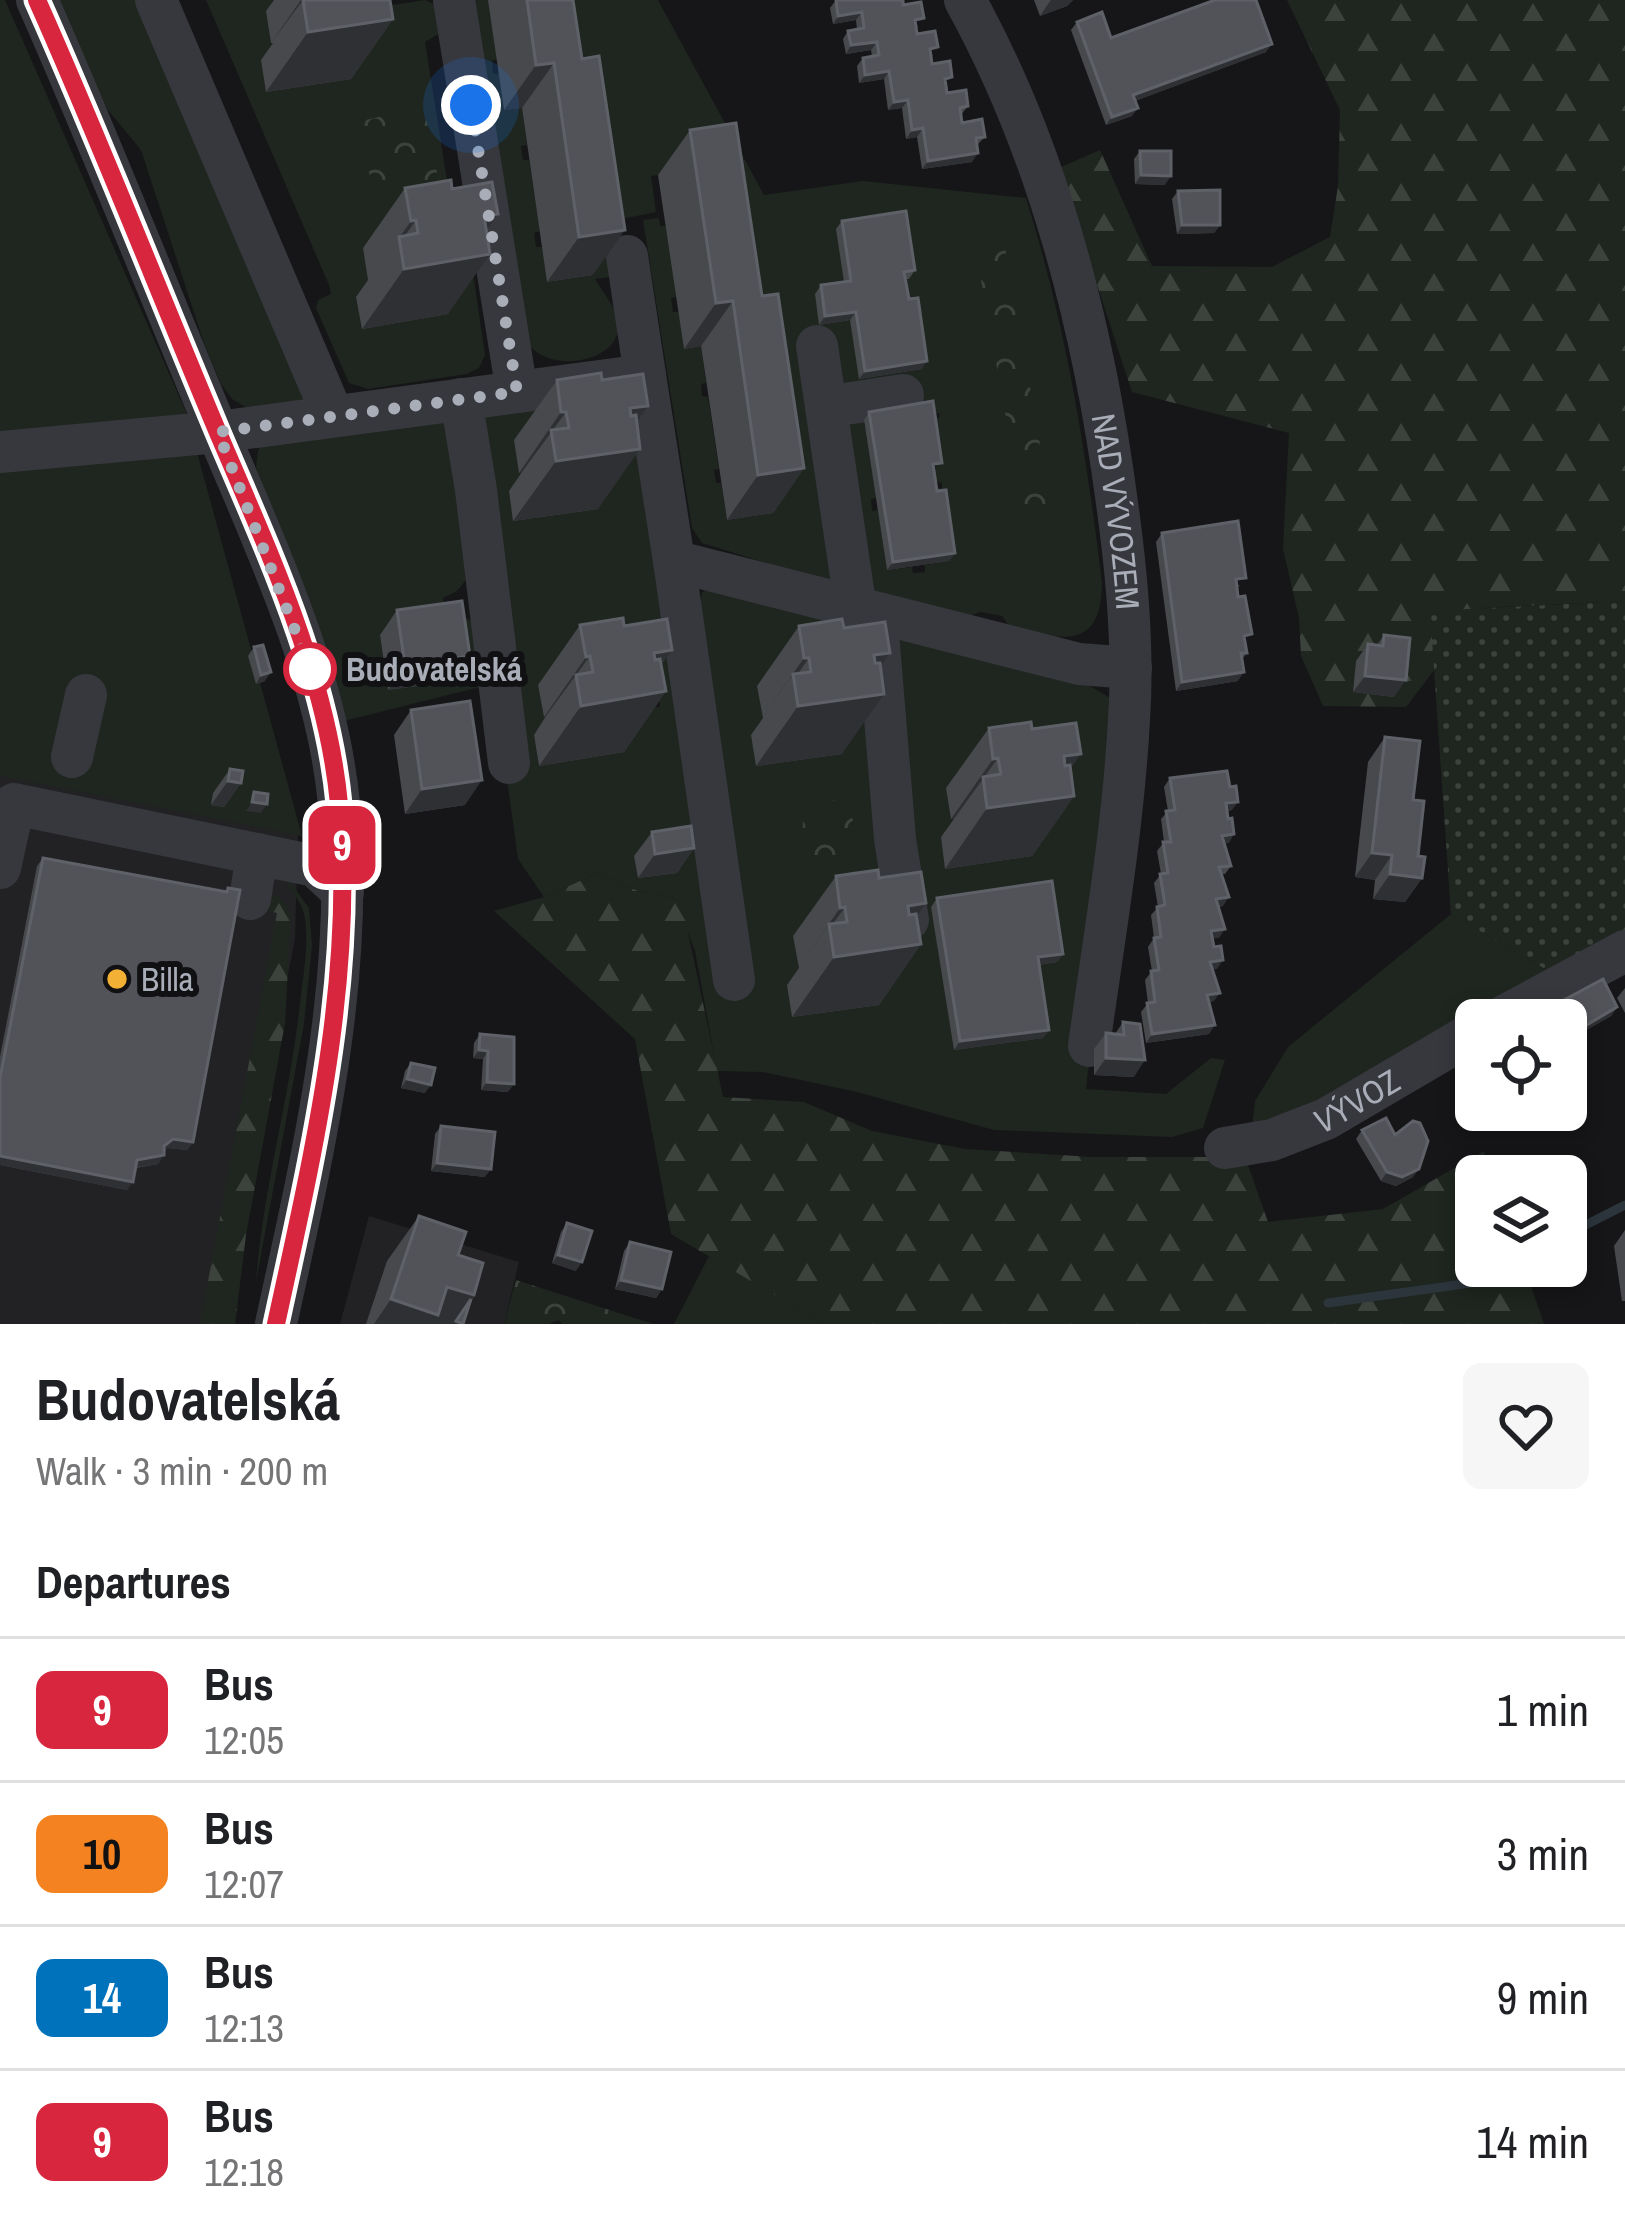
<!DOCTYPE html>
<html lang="en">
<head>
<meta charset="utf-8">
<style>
  body { margin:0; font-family:"Archivo Narrow",sans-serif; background:#f6f6f6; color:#202124; height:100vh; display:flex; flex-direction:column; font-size:45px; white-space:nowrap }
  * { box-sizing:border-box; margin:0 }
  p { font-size:39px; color:#757577 }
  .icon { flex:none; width:66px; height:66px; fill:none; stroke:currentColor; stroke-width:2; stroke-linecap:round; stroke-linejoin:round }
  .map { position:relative; height:1324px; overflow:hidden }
  .side { display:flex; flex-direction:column; background:#fff; flex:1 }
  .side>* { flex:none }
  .badge { padding:0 24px; border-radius:18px; font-size:42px; line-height:78px }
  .buttons { position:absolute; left:1455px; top:999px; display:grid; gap:24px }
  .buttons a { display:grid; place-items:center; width:132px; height:132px; border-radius:18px; background:#fff; box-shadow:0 6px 18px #0003; font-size:60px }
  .you { position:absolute; width:60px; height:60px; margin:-30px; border:9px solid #fff; border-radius:50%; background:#1a73e8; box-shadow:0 0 0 18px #1a73e833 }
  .map>.badge { position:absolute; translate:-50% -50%; box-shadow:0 0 0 6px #fff }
  h2 { padding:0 36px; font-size:45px; line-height:108px }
  .round { display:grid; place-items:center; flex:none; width:126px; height:126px; border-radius:18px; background:#f6f6f6 }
  .headline { display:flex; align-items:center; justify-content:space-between; height:204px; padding:0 36px }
  h1 { font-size:57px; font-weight:700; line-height:90px }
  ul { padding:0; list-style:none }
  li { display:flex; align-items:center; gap:36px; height:144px; padding:0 36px; border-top:3px solid #e0e0e0 }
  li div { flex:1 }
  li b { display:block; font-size:45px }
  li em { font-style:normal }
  li .badge { min-width:132px; font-weight:700; text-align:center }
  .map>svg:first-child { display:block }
  .built { fill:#222225 }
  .grass { fill:#1e261f; fill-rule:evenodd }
  .forest { fill:url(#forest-firs) }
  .park { fill:url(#park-crowns) }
  .garden { fill:url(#garden-dots) }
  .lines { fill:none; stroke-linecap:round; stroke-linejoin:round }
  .stream { stroke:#2c353c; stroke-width:9 }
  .minor { stroke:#37383d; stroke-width:42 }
  .wall { fill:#47494d }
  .shaded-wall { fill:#2f3033 }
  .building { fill:#525359; stroke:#5f6168; stroke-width:3 }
  .line-casing { stroke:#fff; stroke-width:27 }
  .line { stroke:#d7263d; stroke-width:18 }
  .walk { stroke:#a8adb8; stroke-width:12; stroke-dasharray:0 21.6 }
  .stop-dot { fill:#fff; stroke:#d7263d; stroke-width:6 }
  .poi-dot { fill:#f2b134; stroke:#111113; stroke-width:4.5 }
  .labels { text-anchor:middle; stroke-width:12; stroke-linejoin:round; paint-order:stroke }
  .street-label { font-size:33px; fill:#a8adb8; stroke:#111113 }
  .stop-label { font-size:33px; font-weight:bold; fill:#a8adb8; stroke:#111113; text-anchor:start }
  .poi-label { font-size:33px; fill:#a8adb8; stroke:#111113; text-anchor:start }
</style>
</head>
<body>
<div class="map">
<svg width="1625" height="1324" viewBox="0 0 1625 1324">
  <defs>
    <pattern id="forest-firs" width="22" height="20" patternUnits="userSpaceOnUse" patternTransform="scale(3)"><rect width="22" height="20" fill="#1e261f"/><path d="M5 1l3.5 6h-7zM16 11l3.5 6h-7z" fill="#3c433d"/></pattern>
    <pattern id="park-crowns" width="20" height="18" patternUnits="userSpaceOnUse" patternTransform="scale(3)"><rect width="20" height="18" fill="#1e261f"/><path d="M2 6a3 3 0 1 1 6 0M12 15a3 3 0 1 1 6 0" fill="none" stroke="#3c433d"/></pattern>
    <pattern id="garden-dots" width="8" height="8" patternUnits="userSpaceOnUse" patternTransform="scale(3)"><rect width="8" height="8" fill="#1e261f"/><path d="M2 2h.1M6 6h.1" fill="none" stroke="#3c433d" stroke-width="1.8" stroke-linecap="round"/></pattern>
  </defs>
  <rect width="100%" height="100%" fill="#161618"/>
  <path class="built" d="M0 772 298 834 295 939 218 1324H0Z
    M369 1216 519 1262 504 1324H340Z"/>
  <path class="grass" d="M0 0H5L186 412 302 836 0 776Z
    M57 0H148L304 399 297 405 249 409 232 399 221 384 205 346 141 150 98 98Z
    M206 0H378L380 7 425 0 438 6 440 33 425 42 453 218 465 217 485 355 479 368 467 374 368 389 349 383 316 308 318 300 331 294 329 285Z
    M475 0H489L497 59 492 61 493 74H499L504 110 522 108 527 145 521 146 523 160H529L540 231 534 233 536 247H542L548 282 594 275 567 102 550 104 535 0H658L764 195 863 181 1026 198C1066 325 1086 451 1102 583 1101 654 1059 638 1010 627L1002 616 981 612 969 616 859 586 836 433 848 419 863 415 876 498 871 499 872 511 878 510 887 570 912 567 913 573 925 572V565L949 561 940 499 931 500 930 490 942 488V483L928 479 927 473 936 470 928 420 939 418 940 414 926 410 905 413 900 377 837 386 827 373 822 342 808 344 840 586 702 543 692 528 643 220 659 218 660 226H666L677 297 671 298 673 312H679L684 348 701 346 706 383 701 384 702 396 708 397 719 469 714 470 716 483H721L727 520 772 513 768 480 774 478 771 464H765L755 392 760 390 758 377H752L747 340 730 342 725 306 731 304 728 290H723L712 222 718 220 715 206H709L704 169 651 176 656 212 612 221 620 276 595 279C603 292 616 308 618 322 624 364 542 377 524 337Z
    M601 399 626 411 635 429 664 618 660 626 643 629 654 707H660L649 635 697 626 702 592 709 589 1085 683 1115 701 1129 720 1086 1089 1166 1094 1211 1058 1225 1060 1203 1128 1172 1137 994 1130 857 1092 763 1072 717 1071 695 951 675 898 638 891 598 873 544 897 518 859 507 779 515 771 514 737 472 416ZM580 678 582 686 625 680 630 710 612 713 613 721 618 720 623 751 539 766 534 735 551 732 538 686Z
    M456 419 470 575 457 591 443 598 446 616H462L475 623 480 687 340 722 297 577 256 467 258 450 264 443Z
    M288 879 309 908 312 946 304 1024 256 1282C263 1188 290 1097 300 1003 303 976 309 946 305 919 303 906 296 896 287 886Z
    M1451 914 1559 977 1318 1108 1252 1129 1255 1101 1288 1047Z
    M709 1256 824 1324H674Z"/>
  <path class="forest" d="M1287 0H1625V601L1481 608 1406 707 1323 706 1301 656 1299 618 1283 549 1289 433 1132 392 1059 168 1100 150 1152 266 1272 267 1330 237 1338 186 1340 110Z
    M598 873 638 891 675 898 684 914 723 1097 804 1102 872 1131 965 1149 1092 1157H1245L1268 1222 1383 1209 1484 1151 1493 1176H1476V1266H1524L1544 1324H824L671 1234 635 1039 494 911 544 897Z
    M260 891 278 896 291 912 285 1023 246 1235 235 1324H200L277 913 257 908Z"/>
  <path class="park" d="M424 107 437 173 421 189 388 198 371 184 361 121Z
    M1005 247 1055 529 1027 534 976 252Z
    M825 799 845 803C859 827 860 853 862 880L834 898C825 894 814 891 809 881 804 870 801 823 804 811Z
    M516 1280 653 1324H562L559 1320 549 1324H504Z"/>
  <path class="garden" d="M1625 601V935L1559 977 1451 914 1430 611Z"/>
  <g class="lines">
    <path class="stream" d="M1566 1235 1625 1205
      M1328 1303 1471 1283 1505 1266"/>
    <g class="minor">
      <path d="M37 0C101 144 158 290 219 435 268 552 327 676 339 804 355 979 313 1154 276 1324"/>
      <path d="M156 0 333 416"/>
      <path d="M454 0 517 392"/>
      <path id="s1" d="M965 0C1050 154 1094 329 1117 503 1127 574 1134 648 1129 720 1123 830 1104 937 1089 1046"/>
      <path d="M627 256 645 375"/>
      <path d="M817 346 856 610"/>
      <path d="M461 399 476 490 509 763"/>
      <path d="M826 407 903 395"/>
      <path d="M0 452 218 432 645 375 674 561 1079 664 1131 668"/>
      <path d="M674 561 734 980"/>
      <path d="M882 616 878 633 895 839 908 920"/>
      <path d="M72 757 86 695"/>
      <path d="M0 868 14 804 315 866 343 892"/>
      <path d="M250 899 257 854"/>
      <path d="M1497 1020 1625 951"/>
      <path id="s2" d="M1225 1148 1272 1140 1326 1119 1476 1031"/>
    </g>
  </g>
  <path class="wall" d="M274 0H390L393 19 351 79 266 92 261 60 273 43H271L266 11Z
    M488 0H573L593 275 547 282 522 108 504 110Z
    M836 0 903 5 918 27H916L917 34 933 56H931L932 64 946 85 947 93 968 106 961 115 962 123 985 137 977 145 972 162 922 169 917 137 906 139 902 108 888 110 884 79 859 83 857 66 863 58 872 56 871 50 846 54 843 39 848 31 857 29 856 20 833 24 830 8Z
    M1034 0H1073L1067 6 1040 16Z
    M1077 22 1111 38 1266 52 1135 101 1132 116 1106 125 1071 30Z
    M690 130 762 296 804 468 773 513 727 520 701 346 684 349 658 175Z
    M1140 151 1165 185 1135 184 1134 159Z
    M405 188 452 189 498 214 486 230 448 314 362 329 356 297 368 280 363 248Z
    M1178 191 1220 225 1214 233 1177 234 1172 199Z
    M842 221 915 270 909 279H905L922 369 859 379 850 320 819 325 815 294 821 285 844 282 836 229Z
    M557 380H602L637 421 598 509 513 521 509 491 522 472 519 473 514 440Z
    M869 412 936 471H934L937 491 955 553 949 561 887 570 864 420Z
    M1162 533 1240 586 1237 587 1247 653 1242 659 1238 681 1176 691 1156 542Z
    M397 610 470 656 453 681 388 690 380 635Z
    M580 625 624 626 661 665 666 691 624 752 539 766 534 735 546 716 544 717 538 685Z
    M799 626 844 628 880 666 842 754 756 766 751 735 763 718 757 686Z
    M1384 635 1394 697 1353 692 1356 661 1368 644 1377 645Z
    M254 647 265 681 256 684 248 656Z
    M411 710 465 805 405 814 394 735Z
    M989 728 1032 729 1070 769 1074 796 1032 856 945 869 941 837 954 819H951L946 788Z
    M1385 737 1413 800 1418 856 1422 878 1405 902 1373 899 1375 880 1355 877 1368 762Z
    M230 769 241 783 224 807 211 805 213 793Z
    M1170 778 1232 810 1227 811 1229 843H1224L1231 866 1225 874H1221L1223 906 1218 907 1219 938H1212L1217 969H1212L1214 1001 1209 1002V1034L1146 1043 1141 1012 1148 1003 1145 980 1152 971 1148 947 1154 938 1151 915 1158 907 1154 883 1161 874 1157 851 1164 842 1161 819 1168 811 1164 787Z
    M652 832 694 848 677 873 638 878 634 856Z
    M43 858 225 892 228 888 193 1142 187 1150 167 1148 158 1164 136 1168 127 1190 0 1165V1057L37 866Z
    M836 876 879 878 917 916 921 944 879 1005 792 1017 787 985 799 968 793 936Z
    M937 898 1063 954 1057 962 1039 965 1049 1030 1043 1038 954 1050 931 907Z
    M1625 988V1013L1617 998Z
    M1564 1000 1617 1007 1611 1016 1574 1037 1559 1008Z
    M1123 1022 1134 1077 1094 1075V1049L1106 1033 1115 1034Z
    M480 1034 508 1092 481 1090 483 1059 473 1058 474 1043Z
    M1476 1059V1107L1459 1074 1465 1065Z
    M411 1063 425 1093 401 1088 405 1071Z
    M1477 1110H1513L1509 1115 1486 1127Z
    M441 1126 485 1177 431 1171 435 1134Z
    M1362 1130 1413 1177 1396 1186 1381 1181 1356 1139Z
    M419 1216 458 1255 474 1295 463 1324H366L387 1261Z
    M567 1223 576 1271 552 1263 561 1232Z
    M1625 1230V1301H1622L1614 1246Z
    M630 1242 662 1289 656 1298 615 1289 624 1251Z"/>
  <path class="shaded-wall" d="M301 0H303L271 43Z
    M1051 0H1073L1067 6 1040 16Z
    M862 12 856 20 833 24 838 16Z
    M393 19 351 79 266 92 308 32Z
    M877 42 871 50 846 54 851 45Z
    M1272 44 1266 52 1127 104 1133 95Z
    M554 63 522 108 504 110 536 65Z
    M889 71 884 79 859 83 865 75Z
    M908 100 902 108 888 110 894 102Z
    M1138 108 1132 116 1106 125 1112 117Z
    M923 128 917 137 906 139 912 130Z
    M978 153 972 162 922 169 928 161Z
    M1141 175 1171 176 1165 185 1135 184Z
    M498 214 467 258 490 254 448 314 362 329 404 269 484 216Z
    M416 220 400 243 399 238 411 221Z
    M1182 225H1220L1214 233 1177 234Z
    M625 230 593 275 547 282 579 237Z
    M733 301 701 346 684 349 716 303Z
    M856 312 850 320 819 325 825 316Z
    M927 361 922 369 859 379 865 371Z
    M648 406 615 452 640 449 598 509 513 521 556 461 630 408Z
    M561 412H566L522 472 519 473Z
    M804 468 773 513 727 520 758 475Z
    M955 553 949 561 887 570 893 562Z
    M672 650 640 696 666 691 624 752 539 766 581 706 654 653Z
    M890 653 859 697 884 694 842 754 756 766 798 706 874 655Z
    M470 656 453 681 388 690 405 666Z
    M590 656 546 716 544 717 586 657Z
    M804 658H809L794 679 793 674 761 719Z
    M271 672 265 681 256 684 261 675Z
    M1244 672 1238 681 1176 691 1182 682Z
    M1365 676 1406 680 1394 697 1353 692Z
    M1081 754 1049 799 1074 796 1032 856 945 869 987 808 1064 756Z
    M998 758 954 819H951L993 759Z
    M482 780 465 805 405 814 422 789Z
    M228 781 241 783 224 807 211 805Z
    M252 802 267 804 261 813 246 811Z
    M1238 802 1232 810 1220 812 1226 803Z
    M1234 834 1229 843 1216 845 1222 836Z
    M694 848 677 873 638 878 655 854Z
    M1372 853 1392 855 1375 880 1355 877Z
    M1390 874 1422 878 1405 902 1373 899Z
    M1229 897 1223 906 1210 908 1216 899Z
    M926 903 894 948 921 944 879 1005 792 1017 834 957 908 906Z
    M845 907 830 928 829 924 798 968 840 908Z
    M1225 929 1219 938 1205 939 1211 931Z
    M1063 954 1057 962 1033 966 1038 957Z
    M1223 960 1217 969 1204 971 1210 962Z
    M1220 993 1214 1001 1201 1003 1207 995Z
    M1617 1007 1611 1016 1574 1037 1580 1029Z
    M1215 1025 1209 1034 1146 1043 1152 1034Z
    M1049 1030 1043 1038 954 1050 960 1041Z
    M479 1050 488 1051 483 1059 473 1058Z
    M1106 1058 1145 1060 1134 1077 1094 1075Z
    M407 1079 431 1085 425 1093 401 1088Z
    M487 1082 514 1084 508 1092 481 1090Z
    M1509 1110H1513L1509 1115 1486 1127 1492 1119Z
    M173 1139 193 1142 187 1150 167 1148 158 1155 164 1146Z
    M164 1155 158 1164 131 1168 137 1160Z
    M0 1156 133 1182 127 1190 0 1165Z
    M437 1163 491 1169 485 1177 431 1171Z
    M1419 1169 1413 1177 1396 1186 1381 1181 1387 1172Z
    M558 1255 582 1262 576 1271 552 1263Z
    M621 1280 662 1289 656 1298 615 1289Z
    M447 1287 474 1295 456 1321 463 1324H374L391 1299Z"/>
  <path class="building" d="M303 0H390L393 19 308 32Z
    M527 0H573L582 59 599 56 625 230 579 237 554 63 536 65Z
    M836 0H903V5L921 2 924 18 915 20 917 34 935 31 938 47 930 49 932 64 950 61 952 77 945 79 947 93 966 90 968 106 960 108 962 123 982 119 985 137 976 138 978 153 928 161 923 128 912 130 908 100 894 102 889 71 865 75 863 58 879 55 877 42 851 45 848 31 864 28 862 12 838 16Z
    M1215 0H1256L1272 44 1133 95 1138 108 1112 117 1077 22 1102 12 1111 38Z
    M736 123 762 296 778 294 804 468 758 475 733 301 716 303 690 130Z
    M1140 151H1171V176L1141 175Z
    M451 180 452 189 492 182 498 214 484 216 490 254 404 269 399 237 418 233 416 220 411 221 405 188Z
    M1220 190V225H1182L1178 191Z
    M906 211 915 270 904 272 909 299 918 298 927 361 865 371 856 312 825 316 821 285 851 281 842 221Z
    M601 373 602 380 643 374 648 406 630 408 631 416 636 415 640 449 556 461 551 430 569 428 566 412H561L557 380Z
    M933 401 942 463 933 464 937 491 946 490 955 553 893 562 869 412Z
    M1238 521 1246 578 1236 579 1238 597 1245 596 1252 634 1244 636 1247 653H1241L1244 672 1182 682 1162 533Z
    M462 601 470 656 405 666 397 610Z
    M623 618 624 626 667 619 672 650 654 653 655 660 660 659 666 691 581 706 576 675 593 672 590 656 586 657 580 625Z
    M842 619 844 628 885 622 890 653 874 655 875 663H880L884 694 798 706 793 674 811 672 809 658H804L799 626Z
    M1384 635 1410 638 1406 680 1365 676 1368 644 1383 646Z
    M263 645 271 672 261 675 254 647Z
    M470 701 482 780 422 789 411 710Z
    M1031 722 1032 729 1076 723 1081 754 1064 756 1065 766 1070 765 1074 796 987 808 983 777 1001 774 998 758 993 759 989 728Z
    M1385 737 1420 741 1413 800 1424 801 1418 856 1425 857 1422 878 1390 874 1392 855 1372 853Z
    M230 769 243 771 241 783 228 781Z
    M1227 771 1230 787 1236 786 1238 802 1226 803 1228 819 1232 818 1234 834 1222 836 1231 866 1219 867 1229 897 1216 899 1225 929 1211 931 1214 947 1221 946 1223 960 1210 962 1220 993 1207 995 1215 1025 1152 1034 1147 1003 1155 1002 1151 971 1159 970 1154 938 1161 937 1157 907 1165 905 1160 874 1168 873 1163 842H1171L1166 811 1175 810 1170 778Z
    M254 792 268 794 267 804 252 802Z
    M691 826 694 848 655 854 652 832Z
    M43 858 227 892 228 888 240 890 193 1142 173 1139 164 1146V1155L137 1160 133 1182 0 1156V1078Z
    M878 870 879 878 921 872 926 903 908 906 909 915 916 914 921 944 834 957 829 924 847 922 845 907 840 908 836 876Z
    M1052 881 1063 954 1038 957 1049 1030 960 1041 937 898Z
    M1603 979 1617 1007 1580 1029 1564 1000Z
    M1123 1022 1140 1024 1145 1060 1106 1058V1033L1124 1035Z
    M480 1034 514 1037V1084L487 1082 488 1051 479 1050Z
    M1476 1059V1087L1465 1065Z
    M411 1063 435 1068 431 1085 407 1079Z
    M1488 1110H1509L1492 1119Z
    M1386 1118 1395 1135 1413 1121 1420 1123 1428 1141 1419 1169 1402 1177 1387 1172 1362 1130Z
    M441 1126 495 1132 491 1169 437 1163Z
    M419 1216 466 1232 458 1255 483 1263 474 1295 447 1287 438 1315 391 1299Z
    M567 1223 592 1231 582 1262 558 1255Z
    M630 1242 671 1252 662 1289 621 1280Z
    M471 1299 463 1324 456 1321Z"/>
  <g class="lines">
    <defs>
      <path id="line" d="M37 0C101 143 158 290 219 435 269 552 327 676 339 804 355 979 313 1154 276 1324"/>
    </defs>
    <use href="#line" class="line-casing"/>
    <use href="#line" class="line"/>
    <path class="walk" d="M310 669 218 432 517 392 471 105"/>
  </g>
  <circle class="stop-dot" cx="310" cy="669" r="24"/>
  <circle class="poi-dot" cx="117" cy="979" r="12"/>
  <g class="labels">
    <g class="street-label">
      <text dy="12" stroke="none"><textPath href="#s1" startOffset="537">NAD VÝVOZEM</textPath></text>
      <text dy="12" stroke="none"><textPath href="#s2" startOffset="141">VÝVOZ</textPath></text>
    </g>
    <g class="stop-label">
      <text x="346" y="681">Budovatelská</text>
    </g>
    <g class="poi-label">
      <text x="141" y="991">Billa</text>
    </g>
  </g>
</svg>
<div class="buttons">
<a><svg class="icon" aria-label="locate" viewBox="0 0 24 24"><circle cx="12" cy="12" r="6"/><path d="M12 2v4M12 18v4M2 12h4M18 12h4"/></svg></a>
<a><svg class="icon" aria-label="layers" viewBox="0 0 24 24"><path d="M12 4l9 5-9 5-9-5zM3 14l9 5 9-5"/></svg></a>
</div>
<div class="you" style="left:471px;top:105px"></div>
<b class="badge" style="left:342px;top:845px;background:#d7263d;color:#fff">9</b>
</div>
<section class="side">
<div class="headline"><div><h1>Budovatelská</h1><p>Walk · 3 min · 200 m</p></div><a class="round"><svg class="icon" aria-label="heart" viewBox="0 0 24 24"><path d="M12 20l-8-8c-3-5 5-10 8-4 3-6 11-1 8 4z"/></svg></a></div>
<h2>Departures</h2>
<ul>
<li><span class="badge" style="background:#d7263d;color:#fff">9</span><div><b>Bus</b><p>12:05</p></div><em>1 min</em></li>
<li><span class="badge" style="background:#f58220;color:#111">10</span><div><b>Bus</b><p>12:07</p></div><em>3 min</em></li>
<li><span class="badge" style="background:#0072bc;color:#fff">14</span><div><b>Bus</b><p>12:13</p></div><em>9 min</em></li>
<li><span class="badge" style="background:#d7263d;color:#fff">9</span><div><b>Bus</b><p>12:18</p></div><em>14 min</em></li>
</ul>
</section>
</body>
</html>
